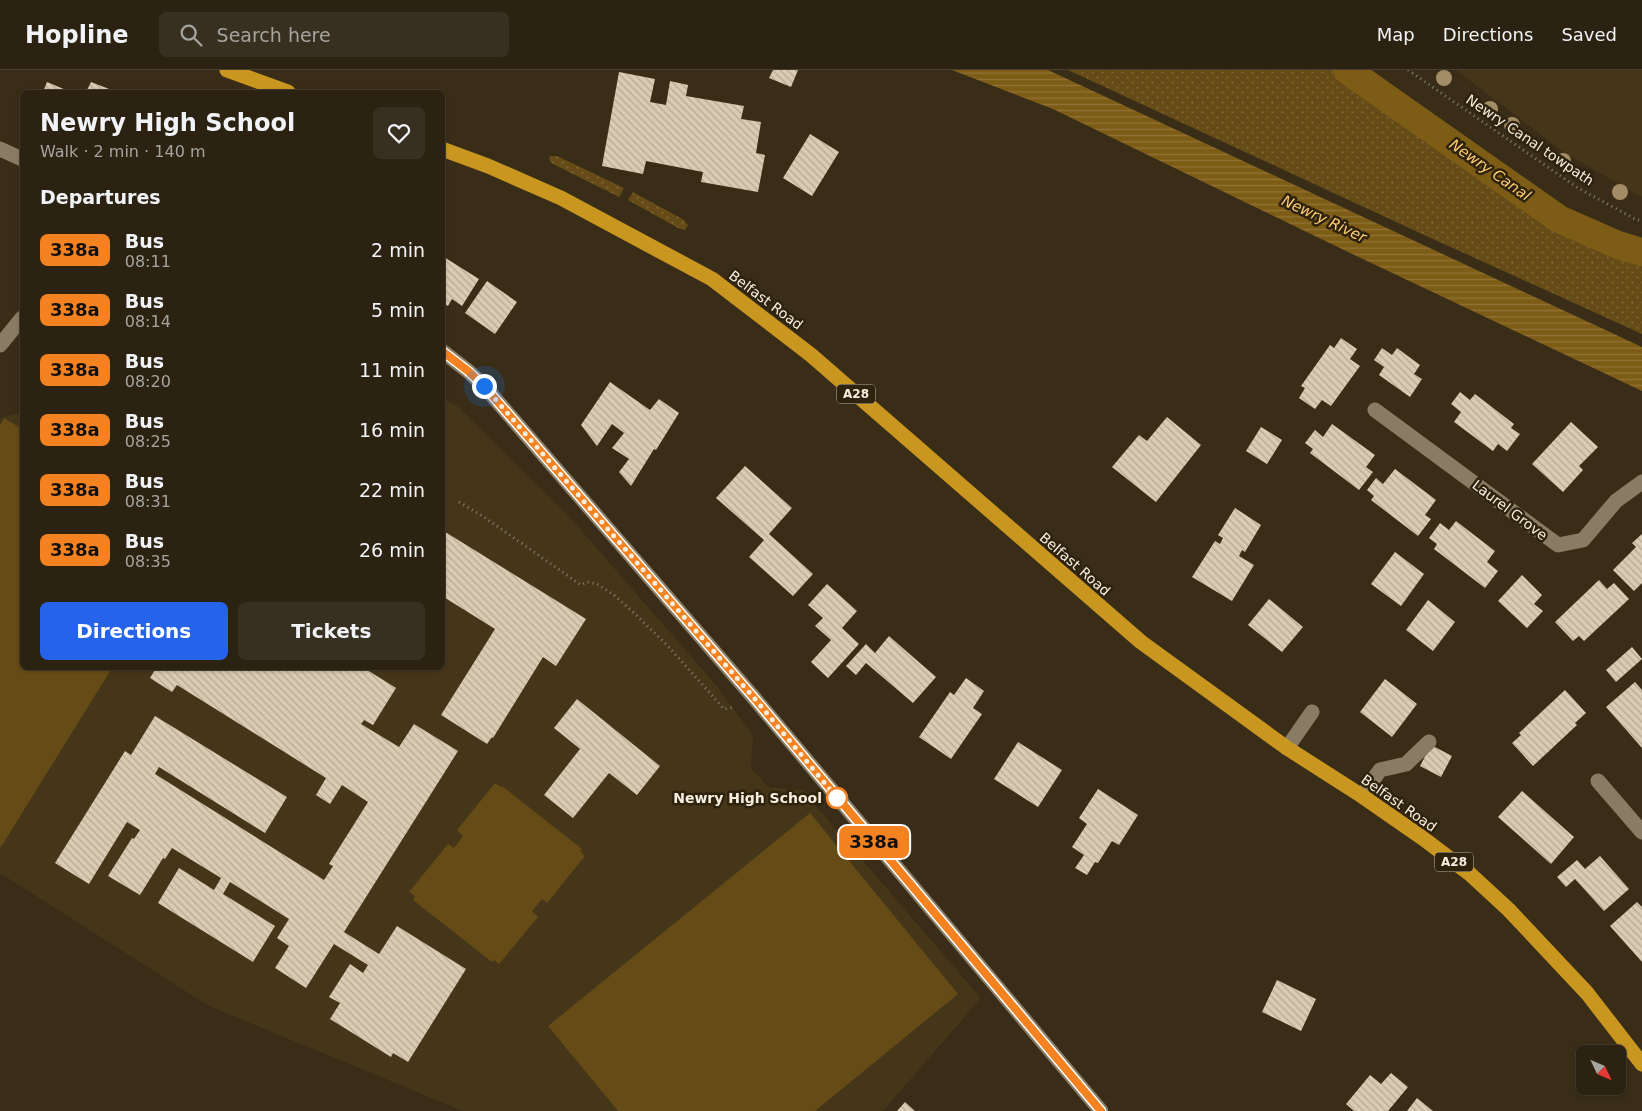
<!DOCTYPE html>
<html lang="en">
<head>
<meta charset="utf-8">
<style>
  body { margin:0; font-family:"DejaVu Sans",sans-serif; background:#372f20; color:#f1f3f6; height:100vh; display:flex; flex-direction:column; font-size:19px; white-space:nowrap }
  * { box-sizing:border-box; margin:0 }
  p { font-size:16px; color:#a6a49f }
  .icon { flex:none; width:28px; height:28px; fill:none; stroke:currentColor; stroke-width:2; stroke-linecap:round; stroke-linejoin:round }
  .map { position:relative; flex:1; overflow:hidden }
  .side { position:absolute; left:20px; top:20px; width:425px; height:580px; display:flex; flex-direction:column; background:#2b2212; border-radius:8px; box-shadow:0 1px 4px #0004,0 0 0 1px #473f32 }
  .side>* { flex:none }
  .badge { padding:0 10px; border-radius:8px; font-size:18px; line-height:32px }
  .needle { width:32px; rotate:134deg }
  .tools { position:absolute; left:1576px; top:975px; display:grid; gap:10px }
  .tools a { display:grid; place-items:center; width:50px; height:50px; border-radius:8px; background:#2b2212; box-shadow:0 1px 4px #0004,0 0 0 1px #473f32; font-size:25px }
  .you { position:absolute; width:25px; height:25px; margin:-12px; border:4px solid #fff; border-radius:50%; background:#1a73e8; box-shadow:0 0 0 8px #1a73e833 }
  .map>.badge { position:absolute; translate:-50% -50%; box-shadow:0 0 0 2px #fff }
  h2 { padding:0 20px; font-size:19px; line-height:45px }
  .round { display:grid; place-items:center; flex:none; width:52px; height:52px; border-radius:8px; background:#372f20 }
  .summary { display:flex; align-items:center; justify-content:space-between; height:85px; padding:0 20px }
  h1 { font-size:24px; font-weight:600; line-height:38px }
  .button { display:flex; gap:10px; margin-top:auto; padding:10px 20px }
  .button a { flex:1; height:58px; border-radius:8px; background:#2563eb; color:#fff; font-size:20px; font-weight:600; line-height:58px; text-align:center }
  .button a+a { background:#372f20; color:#f1f3f6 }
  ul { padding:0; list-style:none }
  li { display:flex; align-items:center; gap:15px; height:60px; padding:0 20px }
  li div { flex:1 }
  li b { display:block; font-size:19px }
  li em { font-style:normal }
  li .badge { min-width:55px; font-weight:700; text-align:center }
  header { display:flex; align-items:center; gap:30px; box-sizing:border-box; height:70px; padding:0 25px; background:#2b2212; border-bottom:1px solid #473f32 }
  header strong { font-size:24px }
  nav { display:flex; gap:28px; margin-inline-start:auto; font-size:18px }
  .search { width:350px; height:45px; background:#372f20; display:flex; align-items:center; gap:12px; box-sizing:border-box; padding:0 18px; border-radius:8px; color:#a6a49f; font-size:19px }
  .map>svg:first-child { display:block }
  .built { fill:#453619 }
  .grass { fill:url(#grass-dots) }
  .pitch { fill:#654b16 }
  .water { fill:url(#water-rules) }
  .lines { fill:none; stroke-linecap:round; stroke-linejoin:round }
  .canal { stroke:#7d5c15; stroke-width:28 }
  .building { fill:url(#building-back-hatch) }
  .path { stroke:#8a806e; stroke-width:3; stroke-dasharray:1 4; stroke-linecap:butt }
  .lane { stroke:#8a7c64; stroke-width:15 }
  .street { stroke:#8a7c64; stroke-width:15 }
  .highway { stroke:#c99620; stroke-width:15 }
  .tree { fill:#a28c66 }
  .line-casing { stroke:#fff; stroke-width:11 }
  .line { stroke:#f58220; stroke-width:8 }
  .walk { stroke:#f6efe1; stroke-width:5; stroke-dasharray:0 9 }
  .stop-dot { fill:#fff; stroke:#f58220; stroke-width:2.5 }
  .labels { text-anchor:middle; stroke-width:5; stroke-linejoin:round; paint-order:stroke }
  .shield { fill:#2f230e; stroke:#bab2a2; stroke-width:1 }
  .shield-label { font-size:12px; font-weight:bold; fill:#f6efe1 }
  .street-label { font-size:14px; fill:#f6efe1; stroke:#2f230e }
  .stop-label { font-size:14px; font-weight:bold; fill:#f6efe1; stroke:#2f230e; text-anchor:end }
  .water-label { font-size:15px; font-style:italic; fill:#fecd71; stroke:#2f230e }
</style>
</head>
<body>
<header>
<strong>Hopline</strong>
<div class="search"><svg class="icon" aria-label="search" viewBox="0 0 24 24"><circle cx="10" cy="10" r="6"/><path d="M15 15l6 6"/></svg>Search here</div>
<nav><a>Map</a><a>Directions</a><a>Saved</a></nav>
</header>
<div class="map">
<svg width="1642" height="1041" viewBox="0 0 1642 1041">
  <defs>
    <pattern id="grass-dots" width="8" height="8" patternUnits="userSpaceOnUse" patternTransform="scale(1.25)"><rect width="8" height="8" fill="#654b16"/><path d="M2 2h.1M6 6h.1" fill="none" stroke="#7c6538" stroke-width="1.8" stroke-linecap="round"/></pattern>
    <pattern id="water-rules" width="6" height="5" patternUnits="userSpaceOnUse" patternTransform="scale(1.25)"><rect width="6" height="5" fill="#7d5c15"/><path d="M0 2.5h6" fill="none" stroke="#907437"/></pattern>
    <pattern id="building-back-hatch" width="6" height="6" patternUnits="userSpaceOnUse" patternTransform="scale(1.25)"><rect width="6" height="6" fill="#dacbb2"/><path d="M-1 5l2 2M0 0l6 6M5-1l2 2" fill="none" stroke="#b6aa96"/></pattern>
  </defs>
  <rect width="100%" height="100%" fill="#392d18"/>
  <path class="built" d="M1456 0H1642V127L1565 83Z
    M443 328 457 336 567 444 715 614 753 665 751 698 768 717 802 720 981 928 883 1041H463L209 936 0 803V348L17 344 22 347V598H442Z"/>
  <path class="grass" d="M1068 0H1333L1563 159 1642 187V264L1422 164Z
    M550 86H557L624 118 619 127 553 94 549 90Z
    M633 122 684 150 688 155 685 160 678 158 628 130Z"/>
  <path class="pitch" d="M4 348 22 359V598H112L1 777 0 776V355Z
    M495 713 501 717 502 716 582 779 580 781 585 786 547 833 542 829 532 841 538 847 499 894 494 890 492 892 413 830 415 826 409 822 448 774 454 778 463 766 457 760Z
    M810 743 958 924 815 1041H618L548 956Z"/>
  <path class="water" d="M952 0H1048L1642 277V321L1346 181 1053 39Z"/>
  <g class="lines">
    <path class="canal" d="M1347 0 1559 149 1618 175 1642 182"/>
  </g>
  <path class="building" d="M773 0H798L791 17 769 8Z
    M619 2 655 9 650 32 666 35 670 11 688 15 686 26 744 36 741 49 761 52 756 83 765 85 758 122 701 112 703 102 646 91 643 104 602 96Z
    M47 12 71 22H43Z
    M91 12 117 22H86Z
    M810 64 839 82 812 126 783 108Z
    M444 187 479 209 462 236 452 229 448 236 442 232Z
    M487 211 517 232 495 264 465 243Z
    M1341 268 1357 279 1350 289 1360 296 1331 336 1322 330 1315 339 1299 328 1305 318 1301 316 1330 275 1334 278Z
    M1382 278 1392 285 1397 278 1420 295 1414 304 1422 309 1410 327 1379 305 1384 297 1374 290Z
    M610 312 650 340 659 329 679 343 656 380 654 379 631 416 619 402 629 389 612 378 624 363 612 354 597 376 581 355Z
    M1460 322 1470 330 1475 324 1514 354 1511 358 1520 364 1507 381 1498 374 1493 381 1454 352 1461 342 1451 334Z
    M1167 347 1201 375 1156 432 1112 397 1139 365 1147 371Z
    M1571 352 1598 377 1579 396 1583 400 1563 422 1532 394Z
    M1332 354 1375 385 1366 397 1373 402 1359 420 1310 383 1313 379 1305 373 1315 360 1323 367Z
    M1261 357 1282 370 1267 394 1246 381Z
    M745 396 792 438 769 464 813 504 793 526 749 487 764 470 716 428Z
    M1395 399 1436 430 1425 445 1431 449 1418 466 1371 430 1374 426 1367 420 1376 408 1383 414Z
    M1235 438 1261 455 1245 482 1242 480 1239 486 1254 495 1232 531 1192 507 1215 471 1220 474 1223 468 1218 465Z
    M1456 451 1495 481 1487 492 1498 501 1485 518 1434 479 1437 474 1429 468 1440 453 1449 460Z
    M442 460 586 549 556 596 543 587 493 668 492 667 487 674 441 645 495 559 442 526Z
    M1642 464V513L1634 521 1613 500 1636 477 1632 473Z
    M1395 482 1424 504 1401 536 1371 514Z
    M1522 505 1542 525 1534 534 1543 541 1527 558 1498 531Z
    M1599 510 1607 519 1614 513 1629 529 1584 571 1579 566 1573 571 1555 552Z
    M827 514 857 541 842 558 859 574 828 608 811 592 831 570 815 556 823 548 808 535Z
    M1269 529 1303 557 1282 582 1248 555Z
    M1428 530 1455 552 1433 581 1406 560Z
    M889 566 936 607 913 633 866 593 856 605 846 596 866 574 875 583Z
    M1632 577 1642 589 1616 612 1606 600Z
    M156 598H364L396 618 373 655 364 650 361 654 399 677 414 654 458 681 344 862 379 884 397 856 466 899 408 992 393 983 391 987 330 949 340 933 329 927 350 894 363 903 368 895 334 874 306 918 275 898 289 876 277 868 289 849 230 812 223 824 275 856 253 892 158 833 179 798 214 820 221 808 172 778 165 789 163 788 140 825 108 806 132 768 134 769 140 760 127 752 89 814 55 793 125 681 131 685 155 646 287 727 265 763 159 697 155 704 324 810 333 796 329 794 368 732 342 715 330 734 316 725 326 708 177 615 172 622 150 608Z
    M966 608 984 621 973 638 982 644 951 689 919 667 950 622 954 625Z
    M1385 609 1417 634 1392 667 1360 642Z
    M1635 612 1642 620V678L1606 637Z
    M1565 620 1586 643 1575 653 1577 655 1533 696 1512 673 1521 665 1519 663Z
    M577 629 660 696 637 725 609 703 573 748 544 725 580 679 554 658Z
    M1018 672 1062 700 1038 737 994 709Z
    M1431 675 1452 686 1441 707 1420 696Z
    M1098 719 1138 745 1119 775 1112 771 1098 793 1095 792 1087 805 1075 798 1084 785 1072 777 1087 754 1079 748Z
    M1522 721 1574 767 1551 794 1498 747Z
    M1600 786 1629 819 1604 841 1575 809 1566 817 1557 807 1577 790 1585 799Z
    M1637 832 1642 837V892L1610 856Z
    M1277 910 1316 929 1301 961 1262 942Z
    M1391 1003 1408 1017 1388 1041H1354L1346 1034 1370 1005 1381 1014Z
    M1417 1028 1433 1041H1407Z
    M905 1032 915 1041H897Z"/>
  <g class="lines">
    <path class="path" d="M1408 0 1578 118 1635 149 1642 151
      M459 432 484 447 581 515 587 512 597 514 614 525 632 541 668 576 724 639 734 637"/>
    <path class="lane" d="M1287 678 1312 642
      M1362 726 1380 700 1406 694 1429 672"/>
    <path class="street" d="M0 79 22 89
      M0 275 22 248
      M442 281 468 301 484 316 755 629 1101 1041
      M1375 340 1558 475 1583 470 1616 431 1642 412
      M1598 711 1642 762"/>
    <path class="highway" d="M227 0 288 22
      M442 79 488 96 561 128 712 209 811 285 1141 572 1287 678 1362 726 1424 769 1470 804 1509 840 1587 923 1642 994"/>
  </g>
  <g class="tree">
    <circle cx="1444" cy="8" r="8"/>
    <circle cx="1490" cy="39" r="8"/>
    <circle cx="1512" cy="55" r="8"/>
    <circle cx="1563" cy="91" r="8"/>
    <circle cx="1620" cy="122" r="8"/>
  </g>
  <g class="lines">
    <defs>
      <path id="line" d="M442 281 468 301 484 316 755 629 1101 1041"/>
    </defs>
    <use href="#line" class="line-casing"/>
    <use href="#line" class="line"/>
    <path class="walk" d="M484 316 755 629 842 734 837 728"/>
  </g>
  <circle class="stop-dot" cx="837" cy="728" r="10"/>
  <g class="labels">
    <g class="shield">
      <rect x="837" y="314.5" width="38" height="19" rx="4"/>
      <rect x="1435" y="782.5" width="38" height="19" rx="4"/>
    </g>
    <g class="shield-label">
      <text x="856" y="328">A28</text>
      <text x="1454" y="796">A28</text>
    </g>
    <g class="street-label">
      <text transform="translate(1530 70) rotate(34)" y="5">Newry Canal towpath</text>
      <text transform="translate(766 230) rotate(37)" y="5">Belfast Road</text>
      <text transform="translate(1510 440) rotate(37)" y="5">Laurel Grove</text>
      <text transform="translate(1075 494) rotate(41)" y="5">Belfast Road</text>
      <text transform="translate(1399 733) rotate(35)" y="5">Belfast Road</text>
    </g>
    <g class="stop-label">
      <text x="822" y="733">Newry High School</text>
    </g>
    <g class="water-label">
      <text transform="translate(1490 100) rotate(35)" y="5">Newry Canal</text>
      <text transform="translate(1324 149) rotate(25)" y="5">Newry River</text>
    </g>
  </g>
</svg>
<div class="tools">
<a><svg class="needle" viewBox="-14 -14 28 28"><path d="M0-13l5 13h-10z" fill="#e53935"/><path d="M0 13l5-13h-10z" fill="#a6a49f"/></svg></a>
</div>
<div class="you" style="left:484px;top:316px"></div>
<b class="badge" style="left:874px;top:772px;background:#f58220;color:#111">338a</b>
<section class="side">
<div class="summary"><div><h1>Newry High School</h1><p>Walk · 2 min · 140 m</p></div><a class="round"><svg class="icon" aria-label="heart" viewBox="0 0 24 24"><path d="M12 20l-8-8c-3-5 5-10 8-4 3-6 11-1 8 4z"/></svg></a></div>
<h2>Departures</h2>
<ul>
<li><span class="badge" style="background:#f58220;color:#111">338a</span><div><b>Bus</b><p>08:11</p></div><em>2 min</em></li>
<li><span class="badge" style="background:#f58220;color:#111">338a</span><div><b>Bus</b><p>08:14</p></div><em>5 min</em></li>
<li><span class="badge" style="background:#f58220;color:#111">338a</span><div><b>Bus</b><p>08:20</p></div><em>11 min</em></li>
<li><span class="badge" style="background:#f58220;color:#111">338a</span><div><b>Bus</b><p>08:25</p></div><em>16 min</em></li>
<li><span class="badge" style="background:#f58220;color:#111">338a</span><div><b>Bus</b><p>08:31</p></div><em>22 min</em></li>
<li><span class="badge" style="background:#f58220;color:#111">338a</span><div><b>Bus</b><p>08:35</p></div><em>26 min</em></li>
</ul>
<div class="button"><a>Directions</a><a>Tickets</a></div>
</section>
</div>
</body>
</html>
